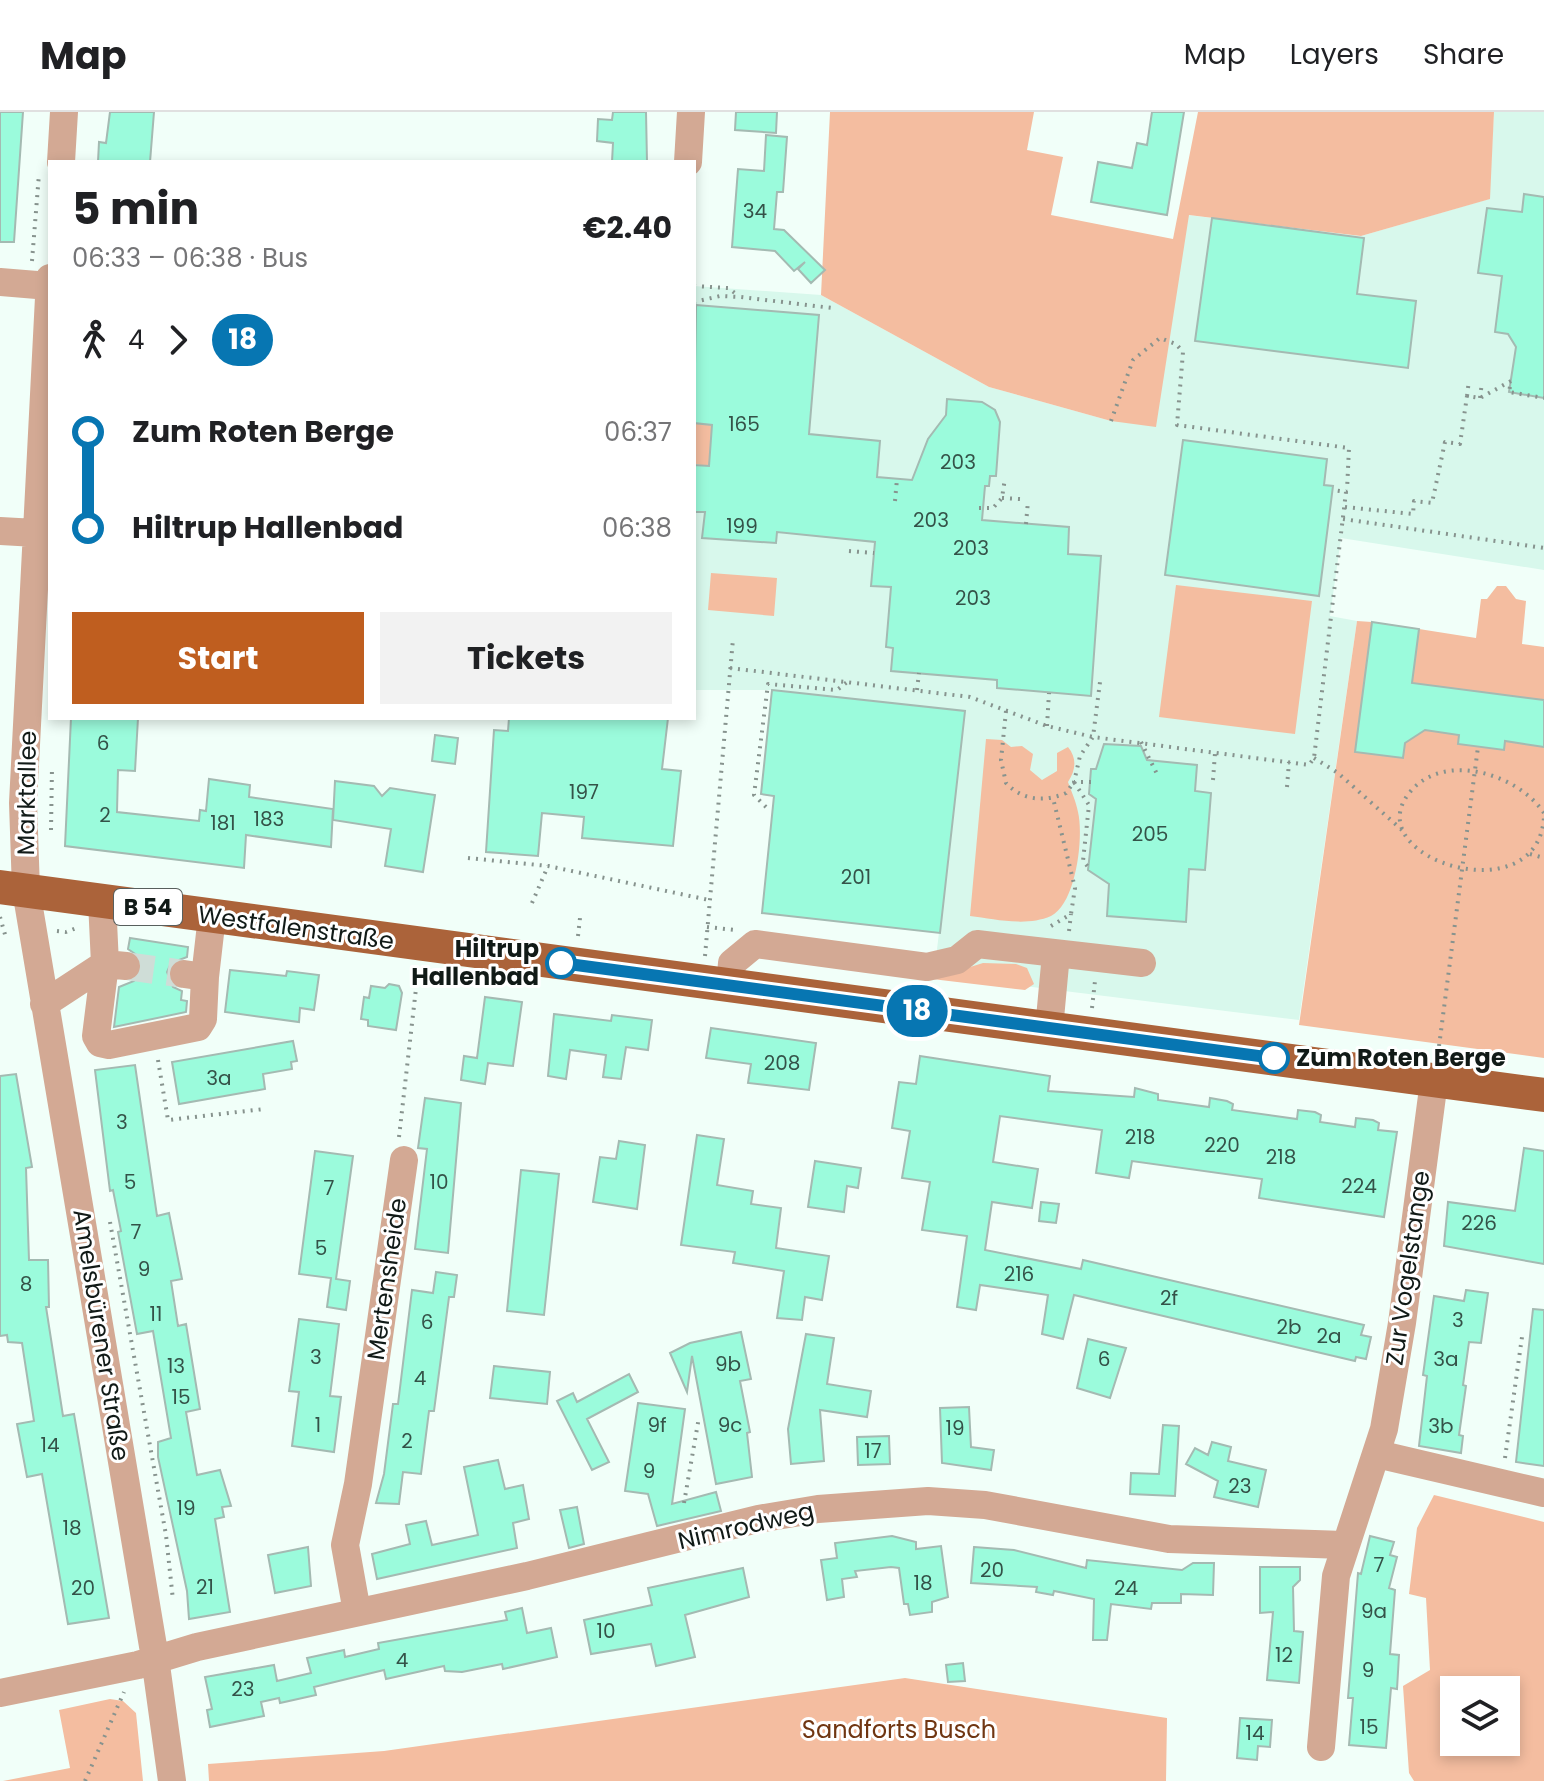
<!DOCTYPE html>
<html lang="en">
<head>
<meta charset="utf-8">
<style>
  body { margin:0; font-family:Poppins,sans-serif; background:#f2f2f2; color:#202124; height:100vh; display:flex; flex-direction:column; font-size:30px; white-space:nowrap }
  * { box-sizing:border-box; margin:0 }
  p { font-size:26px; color:#757577 }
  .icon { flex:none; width:44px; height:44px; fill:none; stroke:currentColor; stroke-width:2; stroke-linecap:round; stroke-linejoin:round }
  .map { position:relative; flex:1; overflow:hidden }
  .sheet { position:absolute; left:48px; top:48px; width:648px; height:560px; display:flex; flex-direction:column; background:#fff; border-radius:0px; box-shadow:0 4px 12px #0003 }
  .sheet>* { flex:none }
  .badge { padding:0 16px; border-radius:26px; font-size:28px; line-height:52px }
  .controls { position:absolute; left:1440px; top:1564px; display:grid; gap:16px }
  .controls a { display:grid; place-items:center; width:80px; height:80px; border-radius:0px; background:#fff; box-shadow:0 4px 12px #0003; font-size:40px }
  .map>.badge { position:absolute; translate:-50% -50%; box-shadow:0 0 0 4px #fff }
  .legs { display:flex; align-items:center; gap:12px; height:88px; padding:0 24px; font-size:26px }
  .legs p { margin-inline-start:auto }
  .headline { display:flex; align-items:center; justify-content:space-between; height:136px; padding:0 24px }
  h1 { font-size:44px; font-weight:700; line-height:60px }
  .primary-button { display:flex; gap:16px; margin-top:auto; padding:16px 24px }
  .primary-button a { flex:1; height:92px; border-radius:0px; background:#bf5e1f; color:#fff; font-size:32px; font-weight:700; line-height:92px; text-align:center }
  .primary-button a+a { background:#f2f2f2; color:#202124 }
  ul { padding:0 24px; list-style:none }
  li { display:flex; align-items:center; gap:28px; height:96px; font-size:30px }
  li i { display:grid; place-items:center; width:12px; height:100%; margin:0 10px; background:currentColor }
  li i::after { content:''; width:20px; height:20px; margin:-10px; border:6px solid; border-radius:50%; background:#fff }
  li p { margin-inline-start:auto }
  li:first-child i { background:linear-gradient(#0000 50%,currentColor 0) }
  li:last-child i { background:linear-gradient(currentColor 50%,#0000 0) }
  header { display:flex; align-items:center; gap:48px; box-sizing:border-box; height:112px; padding:0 40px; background:#fff; border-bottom:2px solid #e0e0e0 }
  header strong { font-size:38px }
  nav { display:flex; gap:44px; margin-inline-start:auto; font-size:28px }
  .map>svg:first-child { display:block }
  .built { fill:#d8f8ec }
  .green { fill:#f4bda0; fill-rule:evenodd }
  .building { fill:#9bfbdc; stroke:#a4bab2; stroke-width:2 }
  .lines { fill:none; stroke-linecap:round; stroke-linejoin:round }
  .minor-tunnel { stroke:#cfddd7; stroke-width:28; stroke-dasharray:28 14; stroke-linecap:butt }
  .path { stroke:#87938e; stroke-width:4; stroke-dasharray:2 6; stroke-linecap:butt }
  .minor { stroke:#d3a994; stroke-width:28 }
  .major { stroke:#ab633a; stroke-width:34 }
  .line-1-casing { stroke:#fff; stroke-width:18 }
  .line-1 { stroke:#0776b2; stroke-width:12 }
  .stop-1-dot { fill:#fff; stroke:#0776b2; stroke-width:4 }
  .labels { text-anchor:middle; stroke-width:6; stroke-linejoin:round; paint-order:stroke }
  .number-label { font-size:20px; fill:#345248 }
  .shield { fill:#fff; stroke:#585f5d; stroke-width:2 }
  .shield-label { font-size:22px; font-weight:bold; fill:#111a17 }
  .street-label { font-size:24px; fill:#111a17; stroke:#fff }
  .stop-label { font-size:24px; font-weight:bold; fill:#111a17; stroke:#fff; text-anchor:end }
  .park-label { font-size:24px; fill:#703612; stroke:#fff }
</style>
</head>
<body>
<header>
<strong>Map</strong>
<nav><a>Map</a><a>Layers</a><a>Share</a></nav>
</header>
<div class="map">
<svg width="1544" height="1669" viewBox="0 0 1544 1669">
  <rect width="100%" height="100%" fill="#f1fff9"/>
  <path class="built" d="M1494 0H1544V458L1341 426 1330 504 1357 509 1299 908 934 863 965 599 772 578H694V174L821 183 989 275 1111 309 1188 103 1361 124 1489 87Z"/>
  <path class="green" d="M830 0H1034L1027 38 1063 45 1051 103 1173 127 1198 0H1494L1490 87 1361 124 1189 103 1156 315 1111 309 989 275 821 183Z
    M694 311 712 313 709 354 694 352Z
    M711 461 777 466 774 504 708 498Z
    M1176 473 1312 489 1295 622 1159 605Z
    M1497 474H1506L1516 487 1526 489 1522 532 1544 535V588L1412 571 1419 517 1476 526 1481 487H1487Z
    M1357 509 1372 510 1355 640 1403 646 1405 625 1420 617 1459 623V632L1504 638 1505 629 1544 635V946L1299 913Z
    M986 627 1002 628 1011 635 1022 634 1033 642 1030 658 1042 668 1057 659V641L1068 635C1077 646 1076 658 1068 670 1071 679 1076 689 1078 700 1084 725 1076 792 1051 804 1026 815 995 807 970 804Z
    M983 851 1016 852 1027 856 1034 872 1025 878 932 867Z
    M1434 1383 1544 1410V1669H1414L1409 1661 1403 1574 1430 1558 1426 1486 1409 1482 1417 1416ZM1454 1578H1506V1630H1454Z
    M905 1566 1167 1606 1166 1669H209L208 1652 384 1639Z
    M110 1587 123 1589 136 1601 143 1669H3L70 1656 59 1598Z"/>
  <path class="building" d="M0 0H23L14 130H0Z
    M110 0H154L150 50H98L99 30 106 31Z
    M613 0H646L647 50H612L613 31 597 29 598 7 612 8Z
    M736 0H777L776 21 735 18Z
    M1152 0H1184L1167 103 1091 90 1098 50 1132 56 1137 31 1147 33Z
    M766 23 787 25 783 80H777L774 117 784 118 825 158 811 171 798 157 805 150 794 159 775 139 732 135 738 57 764 59Z
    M1524 82 1544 85V286L1509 280 1516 235 1508 222 1495 220 1502 164 1478 161 1487 96 1522 100Z
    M1212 106 1364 126 1357 182 1416 189 1408 256 1195 229Z
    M696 193 819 203 809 322 880 329 877 365 912 368 928 327 946 303 947 287 982 290 995 298 1000 310 996 364H990L989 374H985L982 408 1069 415 1068 442 1101 444 1091 584 997 576V568L891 559 893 536 886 535 891 475 871 474 875 430 777 420 776 431 702 426 705 400H694V353L709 354 712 313 694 311Z
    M1183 328 1327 347 1324 373 1333 374 1319 484 1165 463Z
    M1372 510 1419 517 1412 571 1544 588V635L1505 629 1504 638 1458 632 1459 623 1425 618 1405 631 1403 646 1355 640Z
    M772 578 965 599 940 821 762 801 774 684 761 682Z
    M71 606H138L135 659 118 658 117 700 199 709 200 698 206 699 209 667 250 673 249 685 333 697 331 735 246 723 244 756 65 734Z
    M509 606H668L662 657 681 659 673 734 582 726 584 705 542 701 538 744 486 740 494 618 508 619Z
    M435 623 458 626 455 652 432 649Z
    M1104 632 1141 634 1147 648 1197 653 1195 679 1211 681 1205 758 1189 757 1186 810 1107 804 1109 772 1088 758 1096 687 1089 682 1091 657H1096Z
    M335 669 374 674 382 684 390 676 435 683 423 760 385 754 391 717 333 708Z
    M130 826 188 835 187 845 171 851 167 860 173 875 182 879 181 888 187 889 186 900 114 915 119 875 134 869 143 856 141 846 128 837Z
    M230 858 286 864 287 859 319 863 314 898 300 896 299 910 225 900Z
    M389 872 399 874 402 881 396 918 368 914V908L361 907 364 885 369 886 371 874 385 876Z
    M485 885 522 890 513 954 488 951 485 972 461 968 464 944 477 946Z
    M554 902 611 909 612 903 652 908 648 938 626 935 621 967 603 965 606 943 570 938 566 967 548 964Z
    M711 916 816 931 809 978 748 971 751 952 706 946Z
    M293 929 297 949 291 950 292 957 263 962 265 977 179 992 172 950Z
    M920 944 1050 964 1048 979 1134 985 1135 976 1158 982V988L1209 995 1210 986 1227 989 1233 992 1232 998 1297 1007 1298 998 1315 1000 1321 1003 1320 1010 1355 1015 1356 1006 1373 1008 1379 1011 1378 1018 1397 1020 1384 1105 1259 1086 1262 1067 1132 1049 1129 1066 1096 1061 1102 1018 1000 1004 993 1050 1038 1057 1032 1096 992 1090 985 1138 1081 1157 1083 1148 1364 1213 1361 1223 1371 1225 1366 1247 1356 1245 1355 1249 1074 1183 1063 1227 1042 1222 1048 1183 980 1173 976 1198 957 1195 967 1124 922 1118 930 1070 902 1066 910 1019 892 1016 899 970 916 972Z
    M135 953 157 1104 169 1101 182 1167 171 1169 178 1214 186 1212 200 1297 186 1300 197 1363 220 1358 231 1394 222 1395 224 1405 215 1407 230 1500 189 1507 187 1479 158 1345V1330L171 1326 153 1219 137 1222 118 1120 121 1119 113 1078 110 1079 95 958Z
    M16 962 32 1055 26 1056 29 1148H48L49 1195H46L63 1304 74 1302 109 1506 68 1512 42 1362 27 1365 17 1312 34 1309 22 1231 8 1230 7 1223 0 1224V964Z
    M425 986 461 991 448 1141 415 1137 427 1037 418 1036Z
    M697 1023 724 1027 717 1073 753 1079 751 1092 781 1096 776 1136 829 1144 822 1188 805 1185 802 1208 777 1206 784 1159 733 1151 735 1140 681 1133Z
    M619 1029 645 1033 637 1097 593 1090 600 1045 616 1047Z
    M1524 1036 1544 1039V1152L1444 1134 1448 1090 1515 1099Z
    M315 1039 353 1044 336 1167 350 1169 346 1198 327 1195 331 1166 299 1162Z
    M815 1049 861 1056 858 1076 847 1074 844 1100 808 1095Z
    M521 1058 559 1062 544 1203 507 1199Z
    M1041 1090 1059 1092 1056 1111 1039 1109Z
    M436 1160 457 1163 454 1185H449L434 1299H429L421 1362 403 1360 399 1392 376 1391 384 1362 393 1292H398L412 1178 433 1181Z
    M1466 1178 1488 1181 1481 1231 1469 1230 1463 1273 1466 1274 1459 1323 1463 1324 1461 1341 1419 1334 1427 1264 1423 1263 1434 1184 1464 1189Z
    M1533 1197 1544 1198V1354L1516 1350Z
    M299 1207 339 1212 330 1284 341 1285 334 1340 292 1334 299 1280 289 1279Z
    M741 1220 751 1267 740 1269 750 1320 747 1321 752 1365 716 1372 692 1244 687 1280 670 1241 690 1231Z
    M806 1222 834 1226 827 1272 871 1279 867 1305 820 1298 824 1349 791 1352 788 1317Z
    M1088 1227 1126 1236 1110 1286 1077 1276Z
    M494 1254 550 1260 547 1292 490 1286Z
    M629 1262 638 1280 587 1307 609 1350 592 1358 557 1289 573 1281 577 1290Z
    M638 1291 685 1297 672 1392 716 1380 721 1399 657 1414 648 1382 625 1379Z
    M969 1295 971 1335 994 1338 991 1358 942 1351 940 1296Z
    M1163 1313 1179 1314 1175 1384 1130 1382 1131 1361 1159 1362Z
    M889 1324 890 1352 858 1353 857 1325Z
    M1212 1330 1231 1335 1228 1349 1266 1358 1258 1395 1214 1385 1218 1369 1186 1352 1195 1336 1208 1343Z
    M498 1348 505 1377 523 1373 529 1407 513 1411 517 1436 377 1467 372 1442 410 1432 406 1413 426 1409 432 1433 478 1423 464 1355Z
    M577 1395 584 1432 569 1436 560 1398Z
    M892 1424 916 1430V1437L941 1434 948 1485 932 1490V1500L910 1503 908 1492H904L899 1456 891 1455 855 1459 857 1465 842 1467 844 1485 827 1488 821 1448 837 1446 835 1431Z
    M1370 1424 1394 1430 1390 1443 1397 1445 1389 1476 1395 1478 1390 1542 1399 1543 1397 1577 1391 1576 1386 1636 1349 1633 1353 1586H1348L1358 1461 1361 1462Z
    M308 1435 311 1474 275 1481 268 1443Z
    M974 1435 1014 1438 1086 1456 1087 1448 1182 1458 1193 1451H1214L1213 1483 1181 1482V1491H1152L1151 1497 1111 1492 1107 1528H1093L1094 1487 1054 1479 1053 1483 1036 1480 1037 1475 971 1471Z
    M1260 1455H1300V1468L1293 1475 1294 1519 1303 1520 1299 1571 1267 1568 1273 1500 1260 1501Z
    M743 1456 749 1485 685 1503 695 1545 656 1554 651 1532 591 1542 584 1508 652 1493 648 1476Z
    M522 1496 527 1521 551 1516 557 1545 503 1557 502 1552 462 1560 445 1559 444 1554 386 1567 384 1558 314 1575 316 1583 280 1591 279 1586 261 1590 264 1604 210 1615 207 1598 212 1597 205 1565 274 1553 277 1569 311 1561 307 1546 344 1538 345 1545 379 1537 378 1531 507 1508 505 1500Z
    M963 1551 965 1569 948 1570 946 1553Z
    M1240 1606 1272 1608 1270 1635 1258 1634 1257 1648 1237 1646Z"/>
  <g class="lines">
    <path class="minor-tunnel" d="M126 854 184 862"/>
    <path class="path" d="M32 149 39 62
      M694 174 728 176 739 184
      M694 190 720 184 741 185 832 196
      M1467 284 1469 268
      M1480 286 1482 270
      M1111 309 1133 248 1160 226 1176 232 1183 240 1177 313 1349 336 1347 378
      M1002 386 1020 387
      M895 389 897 367
      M1345 395 1413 402 1414 389 1432 391 1445 330 1460 332 1467 284 1480 286 1511 269 1509 280 1544 286
      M979 396H993L1002 386 1005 366
      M1343 407 1544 436
      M1026 412 1028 389
      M849 439 874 441
      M730 556 970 585 1047 614 1093 625 1309 653 1314 646 1346 380 1333 378
      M917 578 919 561
      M1006 599 1001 648 1006 671C1023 689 1045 690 1066 681L1074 670 1089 693 1083 749 1089 756
      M1047 614 1049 581
      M1141 630 1158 664
      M1314 646 1338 661 1402 718
      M1213 668 1215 641
      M1091 670H1074L1080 644 1093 625 1100 570
      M1287 675 1289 650
      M766 695 754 683 768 572 837 578 847 570
      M1544 701C1519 663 1445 638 1410 680 1355 746 1538 804 1544 705
      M51 718 52 655
      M1530 742 1544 746
      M468 746 548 754 709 788
      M532 791 548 754
      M0 805 6 826
      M1051 814 1071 802 1075 776 1053 686
      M707 815 735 818
      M57 819 66 820 79 815
      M1069 819 1071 802
      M578 824 580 806
      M705 844 733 527
      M1092 896 1095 869
      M1438 942 1478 635
      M158 948 168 1008 264 997
      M399 1025 418 859
      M110 1110 166 1423 173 1488
      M1505 1346 1522 1225
      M684 1391 699 1305
      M85 1669 124 1580"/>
    <path class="minor" d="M61 50 64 0
      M688 50 691 0
      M50 166 23 691 26 778 155 1546 172 1669
      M0 170 49 174
      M0 419 36 421
      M102 789 105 852 96 924 100 931 109 933 198 915 203 907 205 865
      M184 862 205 865 212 804
      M730 874 732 851 755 832 927 855 957 848 977 832 1142 851
      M44 892 105 852 126 854
      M1049 917 1056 842
      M1377 1342 1544 1381
      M357 1500 345 1433 358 1372 404 1048
      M0 1581 138 1553 197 1535 527 1464 758 1407 818 1397 928 1389 985 1393 1169 1427 1344 1433
      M1321 1635 1336 1464 1384 1317 1402 1211 1434 969"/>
    <path class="major" d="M0 775 1544 983"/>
  </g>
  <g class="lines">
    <defs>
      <path id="line-1" d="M561 851 1274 946"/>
    </defs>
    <use href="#line-1" class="line-1-casing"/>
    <use href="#line-1" class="line-1"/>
  </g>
  <g class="stop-1-dot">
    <circle cx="561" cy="851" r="14"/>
    <circle cx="1274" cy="946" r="14"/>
  </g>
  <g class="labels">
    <g class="number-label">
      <text x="755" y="106">34</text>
      <text x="744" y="319">165</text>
      <text x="958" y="357">203</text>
      <text x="931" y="415">203</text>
      <text x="742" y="421">199</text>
      <text x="971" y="443">203</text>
      <text x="973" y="493">203</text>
      <text x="103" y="638">6</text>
      <text x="584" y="687">197</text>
      <text x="105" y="710">2</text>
      <text x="269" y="714">183</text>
      <text x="223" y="718">181</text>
      <text x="1150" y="729">205</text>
      <text x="856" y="772">201</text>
      <text x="782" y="958">208</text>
      <text x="219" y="973">3a</text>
      <text x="122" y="1017">3</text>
      <text x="1140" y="1032">218</text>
      <text x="1222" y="1040">220</text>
      <text x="1281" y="1052">218</text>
      <text x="130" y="1077">5</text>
      <text x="439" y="1077">10</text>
      <text x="1359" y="1081">224</text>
      <text x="329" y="1083">7</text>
      <text x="1479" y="1118">226</text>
      <text x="136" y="1127">7</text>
      <text x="321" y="1143">5</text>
      <text x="144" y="1164">9</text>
      <text x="1019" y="1169">216</text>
      <text x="26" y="1179">8</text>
      <text x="1169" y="1193">2f</text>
      <text x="156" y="1209">11</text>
      <text x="1458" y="1215">3</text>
      <text x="427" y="1217">6</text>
      <text x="1289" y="1222">2b</text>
      <text x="1329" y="1231">2a</text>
      <text x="316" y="1252">3</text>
      <text x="1104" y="1254">6</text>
      <text x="1446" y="1254">3a</text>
      <text x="728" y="1259">9b</text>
      <text x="176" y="1261">13</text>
      <text x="420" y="1273">4</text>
      <text x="181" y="1292">15</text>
      <text x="318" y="1320">1</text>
      <text x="657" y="1320">9f</text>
      <text x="730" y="1320">9c</text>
      <text x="1441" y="1321">3b</text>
      <text x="955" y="1323">19</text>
      <text x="407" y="1336">2</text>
      <text x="50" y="1340">14</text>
      <text x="873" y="1346">17</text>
      <text x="649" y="1366">9</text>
      <text x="1240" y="1381">23</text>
      <text x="186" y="1403">19</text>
      <text x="72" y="1423">18</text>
      <text x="1379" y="1460">7</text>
      <text x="992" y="1465">20</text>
      <text x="923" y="1478">18</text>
      <text x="205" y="1482">21</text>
      <text x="83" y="1483">20</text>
      <text x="1126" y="1483">24</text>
      <text x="1374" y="1506">9a</text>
      <text x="606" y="1526">10</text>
      <text x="1284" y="1550">12</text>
      <text x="402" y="1555">4</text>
      <text x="1368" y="1565">9</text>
      <text x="243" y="1584">23</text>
      <text x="1369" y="1622">15</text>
      <text x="1255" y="1628">14</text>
    </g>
    <rect class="shield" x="114" y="777" width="68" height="36" rx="6"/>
    <g class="shield-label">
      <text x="148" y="803">B 54</text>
    </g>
    <g class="street-label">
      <text transform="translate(27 681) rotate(-89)" y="8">Marktallee</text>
      <text transform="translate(296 816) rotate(8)" y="8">Westfalenstraße</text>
      <text transform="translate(1408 1156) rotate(-82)" y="8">Zur Vogelstange</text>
      <text transform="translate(387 1167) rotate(-82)" y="8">Mertensheide</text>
      <text transform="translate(101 1223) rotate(81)" y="8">Amelsbürener Straße</text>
      <text transform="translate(746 1414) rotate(-13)" y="8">Nimrodweg</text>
    </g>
    <g class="stop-label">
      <text x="539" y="845">Hiltrup<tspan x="539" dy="28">Hallenbad</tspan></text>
      <text x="1296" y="954" text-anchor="start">Zum Roten Berge</text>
    </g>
    <g class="park-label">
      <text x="899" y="1626">Sandforts Busch</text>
    </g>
  </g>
</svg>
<div class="controls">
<a><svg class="icon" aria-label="layers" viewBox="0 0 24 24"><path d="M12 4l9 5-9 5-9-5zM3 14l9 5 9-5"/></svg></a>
</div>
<b class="badge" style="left:917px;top:899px;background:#0776b2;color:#fff">18</b>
<section class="sheet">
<div class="headline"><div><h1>5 min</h1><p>06:33 – 06:38 · Bus</p></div><b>€2.40</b></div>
<div class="legs"><svg class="icon" aria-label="walk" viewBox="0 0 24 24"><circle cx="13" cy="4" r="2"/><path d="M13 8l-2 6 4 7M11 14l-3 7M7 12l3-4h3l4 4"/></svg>4<svg class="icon" aria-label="forward" viewBox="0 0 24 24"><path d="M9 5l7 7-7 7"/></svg><b class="badge" style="background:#0776b2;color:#fff">18</b></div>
<ul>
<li><i style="color:#0776b2"></i><b>Zum Roten Berge</b><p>06:37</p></li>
<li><i style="color:#0776b2"></i><b>Hiltrup Hallenbad</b><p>06:38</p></li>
</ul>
<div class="primary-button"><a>Start</a><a>Tickets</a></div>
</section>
</div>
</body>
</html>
